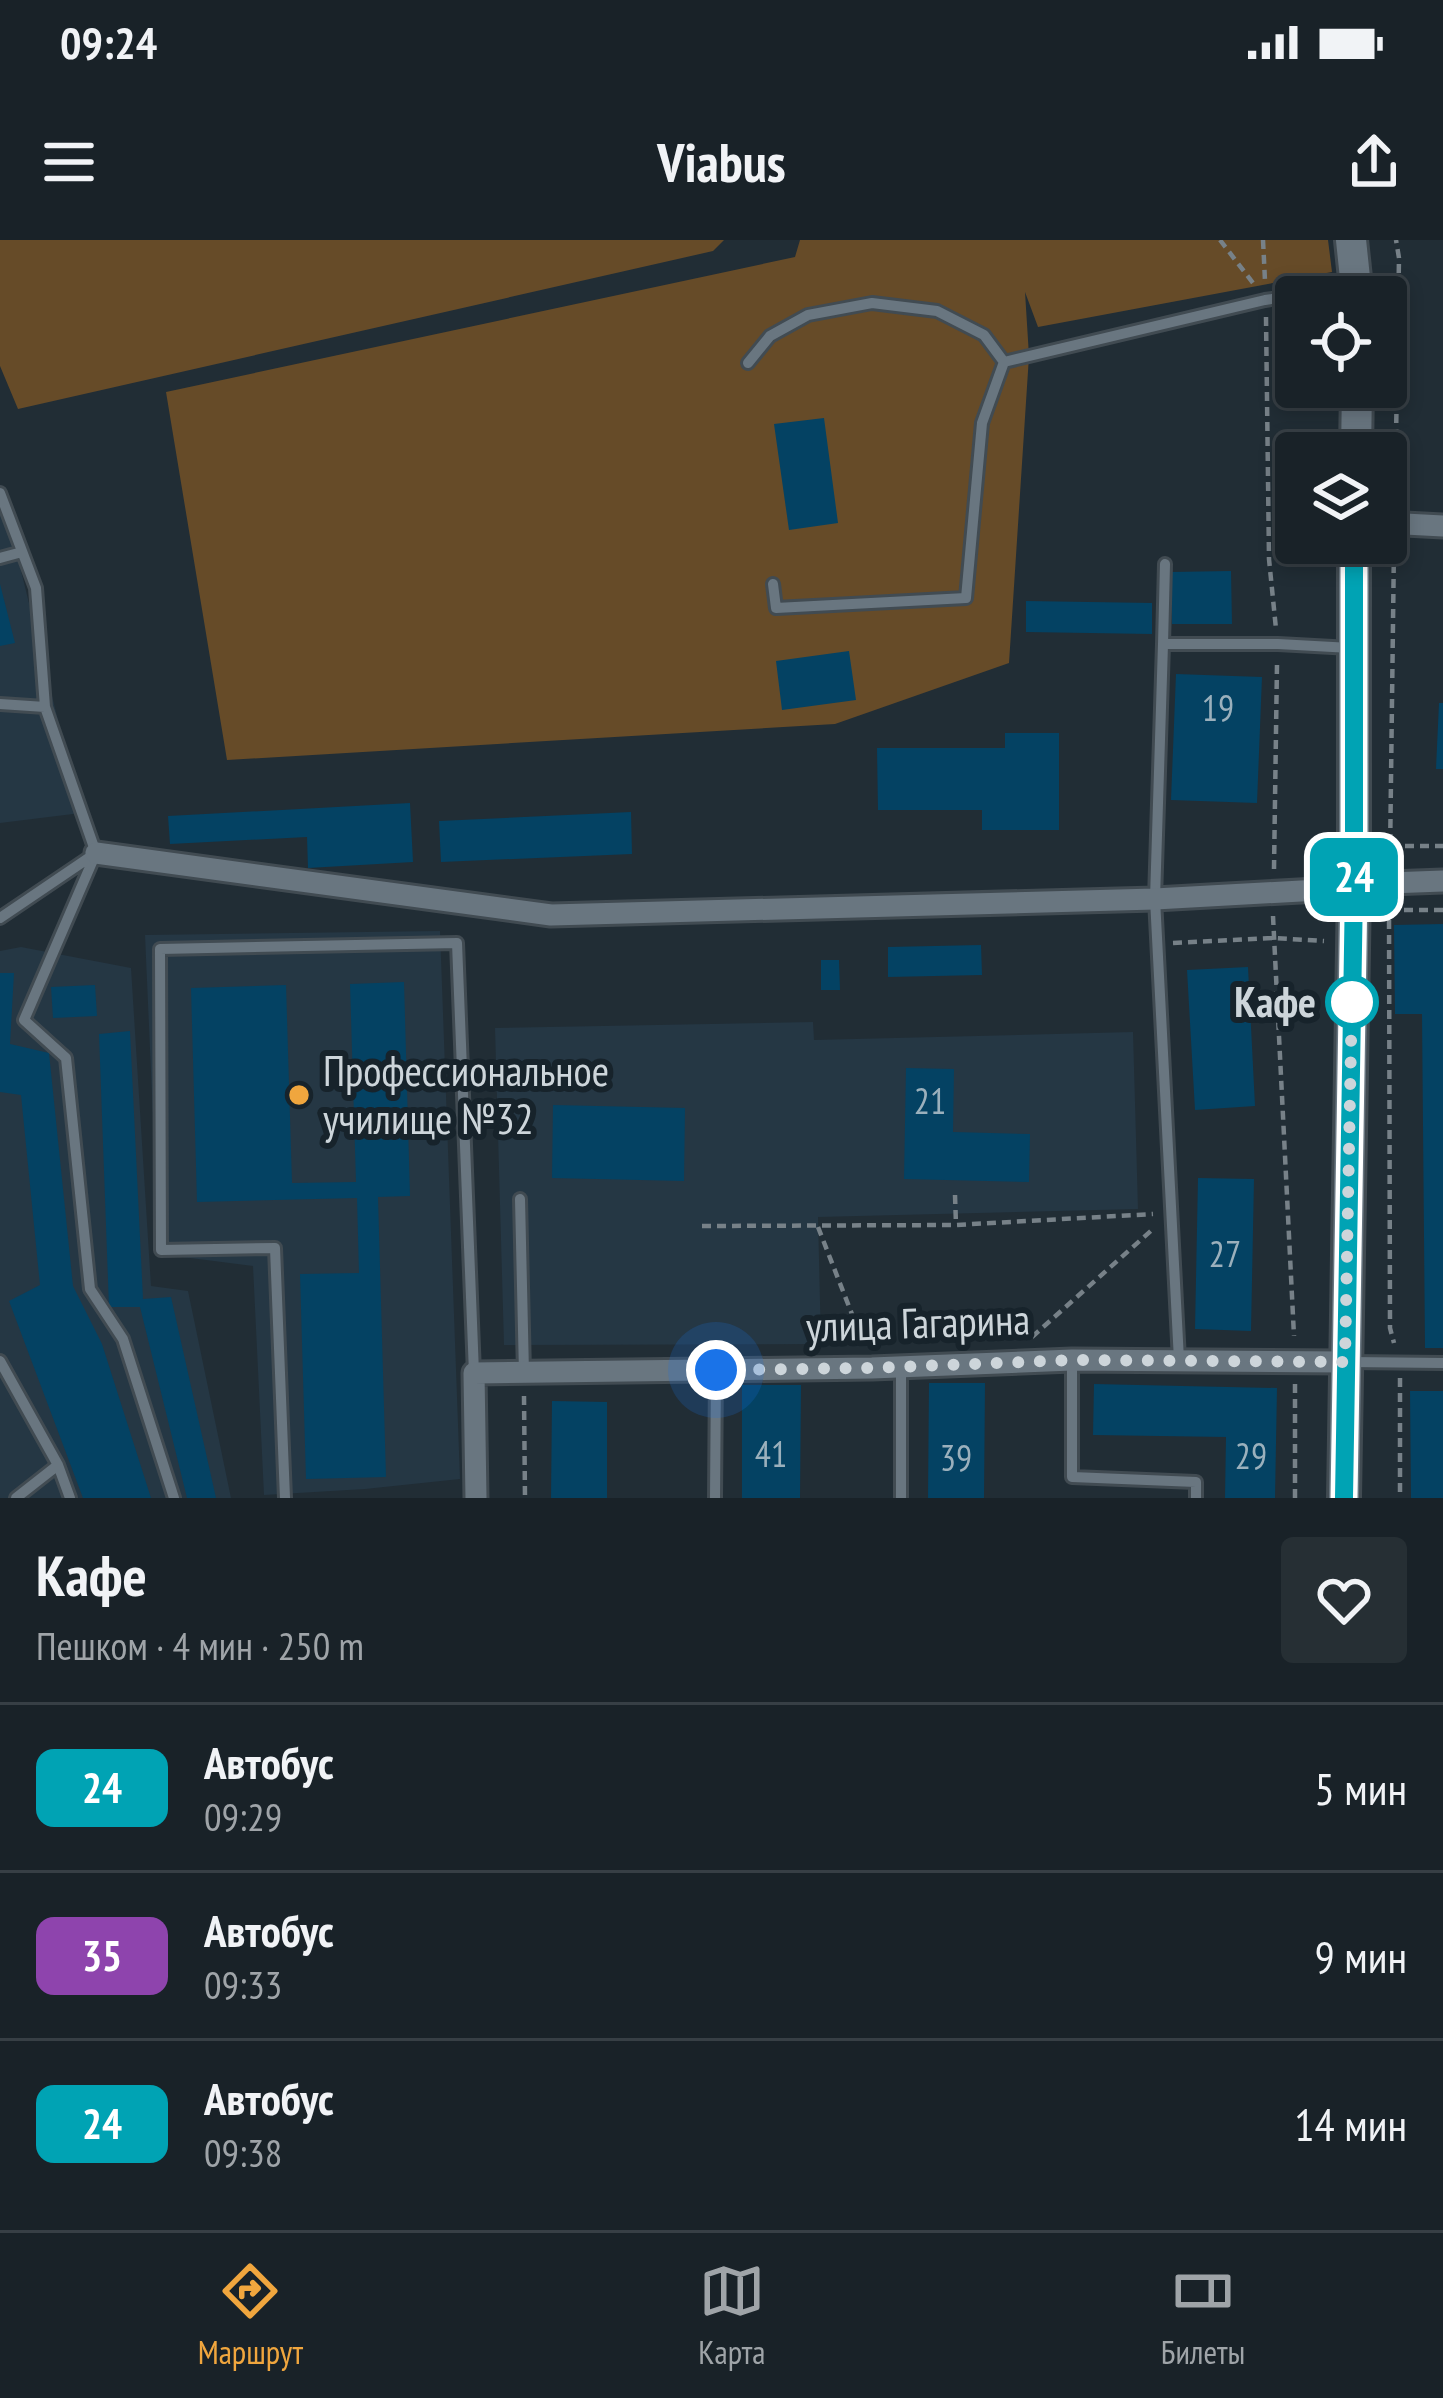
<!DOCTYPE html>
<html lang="ru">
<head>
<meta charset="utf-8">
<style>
  body { margin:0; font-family:"PT Sans Narrow",sans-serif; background:#262f34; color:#f1f3f6; height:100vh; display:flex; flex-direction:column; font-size:45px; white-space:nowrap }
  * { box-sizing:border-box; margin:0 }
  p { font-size:39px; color:#9fa4a8 }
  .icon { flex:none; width:66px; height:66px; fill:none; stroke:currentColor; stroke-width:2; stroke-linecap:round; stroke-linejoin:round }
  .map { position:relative; height:1258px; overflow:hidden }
  .drawer { display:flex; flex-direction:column; background:#192228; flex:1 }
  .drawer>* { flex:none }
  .badge { padding:0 24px; border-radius:18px; font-size:42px; line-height:78px }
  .controls { position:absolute; left:1275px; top:36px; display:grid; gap:24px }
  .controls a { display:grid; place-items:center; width:132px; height:132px; border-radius:12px; background:#192228; box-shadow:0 6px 18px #0003,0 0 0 3px #373f45; font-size:60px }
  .you { position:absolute; width:60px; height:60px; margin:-30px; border:9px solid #fff; border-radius:50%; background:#1a73e8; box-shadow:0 0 0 18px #1a73e833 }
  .map>.badge { position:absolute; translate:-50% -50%; box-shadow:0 0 0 6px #fff }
  .round { display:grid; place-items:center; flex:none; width:126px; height:126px; border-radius:12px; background:#262f34 }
  .headline { display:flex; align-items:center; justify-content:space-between; height:204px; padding:0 36px }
  h1 { font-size:57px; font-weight:700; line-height:90px }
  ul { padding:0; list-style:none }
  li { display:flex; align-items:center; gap:36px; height:168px; padding:0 36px; border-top:3px solid #373f45 }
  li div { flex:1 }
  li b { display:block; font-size:45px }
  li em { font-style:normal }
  li .badge { min-width:132px; font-weight:700; text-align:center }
  .status { display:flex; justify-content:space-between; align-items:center; height:84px; padding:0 60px; background:#192228; direction:ltr }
  .status svg { height:33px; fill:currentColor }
  header { display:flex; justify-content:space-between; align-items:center; height:156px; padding:0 36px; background:#192228; font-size:54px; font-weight:700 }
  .menu { display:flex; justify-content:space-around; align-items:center; height:168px; border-top:3px solid #373f45; background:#192228; font-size:33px; color:#9fa4a8 }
  .menu a { display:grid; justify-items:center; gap:6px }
  .menu .current { color:#f0a63e }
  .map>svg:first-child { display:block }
  .built { fill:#253744 }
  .green { fill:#664b28 }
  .building { fill:#044263 }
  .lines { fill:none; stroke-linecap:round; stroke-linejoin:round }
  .lane-casing { stroke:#414b52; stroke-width:16 }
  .street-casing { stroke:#414b52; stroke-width:27 }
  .secondary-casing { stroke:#414b52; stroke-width:36 }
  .path { stroke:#778188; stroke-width:4.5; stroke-dasharray:9 6; stroke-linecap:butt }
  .lane { stroke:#697680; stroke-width:10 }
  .street { stroke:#697680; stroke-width:21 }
  .secondary { stroke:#697680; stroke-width:30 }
  .line-casing { stroke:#fff; stroke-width:27 }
  .line { stroke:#00a3b4; stroke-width:18 }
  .walk { stroke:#cdd5da; stroke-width:12; stroke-dasharray:0 21.6 }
  .stop-dot { fill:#fff; stroke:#00a3b4; stroke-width:6 }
  .poi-dot { fill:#f0a63e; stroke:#17232b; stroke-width:4.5 }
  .labels { text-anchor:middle; stroke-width:12; stroke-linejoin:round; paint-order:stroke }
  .number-label { font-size:36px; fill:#9bb0bc }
  .stop-label { font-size:42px; font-weight:bold; fill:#cdd5da; stroke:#17232b; text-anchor:end }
  .poi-label { font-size:42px; fill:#cdd5da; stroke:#17232b; text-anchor:start }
  .street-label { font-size:42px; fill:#cdd5da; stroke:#17232b }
</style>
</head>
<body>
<div class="status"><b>09:24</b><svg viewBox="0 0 49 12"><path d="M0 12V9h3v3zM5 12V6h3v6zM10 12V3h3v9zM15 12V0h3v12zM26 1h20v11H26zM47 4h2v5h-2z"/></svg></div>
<header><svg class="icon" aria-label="menu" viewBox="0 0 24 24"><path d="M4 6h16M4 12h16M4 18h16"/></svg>Viabus<svg class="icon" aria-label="share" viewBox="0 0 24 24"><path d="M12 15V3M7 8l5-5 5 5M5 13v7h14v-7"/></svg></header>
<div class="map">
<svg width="1443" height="1258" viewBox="0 0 1443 1258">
  <rect width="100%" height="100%" fill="#212d35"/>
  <path class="built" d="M0 246 81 573 0 583Z
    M440 691 460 1239 365 1249 264 1255 253 1026 159 1014 145 695Z
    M21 707 131 728 151 1046 188 1051 231 1258H0V711Z
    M813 782 814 800 1133 792 1138 969 818 977 821 1104 504 1105 495 788Z"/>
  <path class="green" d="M0 0H724L713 11 18 169 0 126Z
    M800 0H1328L1332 32 1038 87 1025 52 1029 116 1009 423 835 484 227 520 166 152 795 17Z"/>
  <path class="building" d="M824 178 838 283 789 290 774 184Z
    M1231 331 1232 384H1172L1171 332Z
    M0 344 15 403 0 406Z
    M1026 361 1152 363V394L1026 392Z
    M849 411 856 460 782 470 776 421Z
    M1176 434 1262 437 1257 563 1171 560Z
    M1439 463H1443V529H1436Z
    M1005 493H1059V590H982V570H878L877 508H1005Z
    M410 563 413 622 308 628 307 597 170 604 168 576Z
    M631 572 632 614 441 622 439 581Z
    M1443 684V1108H1425L1422 774H1395L1394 685Z
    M981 705 982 735 888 737V707Z
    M821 720H839L840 750H821Z
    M1248 727 1255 866 1195 870 1187 730Z
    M0 733H14L10 804 49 813 73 1046 102 1104 151 1258H83L9 1061 40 1045 21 855 0 852Z
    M404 742 410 956 378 957 386 1237 306 1239 300 1034 359 1033 357 958 197 962 191 748 286 745 292 943 356 942 350 744Z
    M95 745 97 776 53 778 51 747Z
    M130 791 143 1059 171 1057 216 1258H187L140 1067H109L99 794Z
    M906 828 954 829 953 892 1030 894 1029 942 904 939Z
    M553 865 685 868 684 941 552 938Z
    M1198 938 1254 939 1251 1091 1195 1089Z
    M929 1143H985L984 1258H928Z
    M1094 1144 1277 1148 1275 1258H1225L1226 1197 1093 1195Z
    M742 1145H801L800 1258H742Z
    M1410 1151H1443V1258H1411Z
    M552 1161 607 1162V1258H551Z"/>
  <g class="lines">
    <defs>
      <path id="lane" d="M748 123 770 96 808 75 872 63 937 71 984 95 1004 122
        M0 253 36 348 45 467
        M0 318 22 312
        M773 344 776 368 966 358 982 183 1004 122 1265 60 1353 47
        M1163 404 1165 324
        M0 464 45 467 96 613 24 780 66 818 90 1049 123 1099 174 1258
        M0 678 96 613
        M520 959 524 1133
        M1072 1120V1237L1196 1242V1258
        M1179 1120 1155 659 1163 404H1278L1351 408
        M0 1121 58 1225 70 1258
        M1350 1122 1443 1123
        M901 1127V1258
        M16 1258 58 1225
        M285 1258 275 1008 161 1010 160 709 457 703 474 1133
        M715 1258 716 1130"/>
      <path id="street" d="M1386 283 1443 286
        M96 613 551 675 1155 659 1354 648 1389 643 1443 641
        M476 1258 474 1133 872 1128 1072 1120 1345 1122"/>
      <path id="secondary" d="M1351 0 1357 57
        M1356 213 1357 147
        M1344 1258 1354 648V303"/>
    </defs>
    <use href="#lane" class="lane-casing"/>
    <use href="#street" class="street-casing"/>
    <use href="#secondary" class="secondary-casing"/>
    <path class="path" d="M1220 0 1253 43
      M1263 0 1265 41
      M1266 77 1269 319 1276 389
      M1395 258 1399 18 1396 0
      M1390 606H1443
      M1390 618 1394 305
      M1274 629 1277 424
      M1389 665 1390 1088 1394 1103
      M1389 670H1443
      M1273 676 1294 1096
      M1173 703 1274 698 1324 701
      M955 955 956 985
      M702 986 956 985 1153 974
      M818 987 864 1105
      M1032 1097 1153 989
      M1400 1138V1258
      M524 1156 525 1258
      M1295 1258V1144"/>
    <use href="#lane" class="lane"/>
    <use href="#street" class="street"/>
    <use href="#secondary" class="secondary"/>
  </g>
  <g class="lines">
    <defs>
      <path id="line" d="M1344 1258 1354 648V303"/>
    </defs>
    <use href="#line" class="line-casing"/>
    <use href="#line" class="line"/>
    <path class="walk" d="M716 1130 872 1128 1072 1120 1345 1122 1352 750V762"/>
  </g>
  <circle class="stop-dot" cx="1352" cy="762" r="24"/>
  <circle class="poi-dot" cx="299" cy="855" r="12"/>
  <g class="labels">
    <g class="number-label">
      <text x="1218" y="481">19</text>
      <text x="930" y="874">21</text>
      <text x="1225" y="1027">27</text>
      <text x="771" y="1227">41</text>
      <text x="1251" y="1229">29</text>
      <text x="956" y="1231">39</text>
    </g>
    <g class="stop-label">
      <text x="1316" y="777">Кафе</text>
    </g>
    <g class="poi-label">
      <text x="323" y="846">Профессиональное<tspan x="323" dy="48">училище №32</tspan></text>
    </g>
    <g class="street-label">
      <text transform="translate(918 1083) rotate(-2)" y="15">улица Гагарина</text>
    </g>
  </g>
</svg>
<div class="controls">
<a><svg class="icon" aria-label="locate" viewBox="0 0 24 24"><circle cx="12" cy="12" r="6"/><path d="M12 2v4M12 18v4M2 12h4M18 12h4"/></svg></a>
<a><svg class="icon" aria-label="layers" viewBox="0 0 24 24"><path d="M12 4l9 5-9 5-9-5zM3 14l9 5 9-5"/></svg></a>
</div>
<div class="you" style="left:716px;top:1130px"></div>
<b class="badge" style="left:1354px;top:637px;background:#00a3b4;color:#fff">24</b>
</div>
<section class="drawer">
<div class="headline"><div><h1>Кафе</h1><p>Пешком · 4 мин · 250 m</p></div><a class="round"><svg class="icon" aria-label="heart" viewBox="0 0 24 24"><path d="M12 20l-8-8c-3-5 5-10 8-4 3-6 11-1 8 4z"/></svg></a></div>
<ul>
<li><span class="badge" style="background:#00a3b4;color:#fff">24</span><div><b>Автобус</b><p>09:29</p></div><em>5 мин</em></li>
<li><span class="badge" style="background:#8e44ad;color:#fff">35</span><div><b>Автобус</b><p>09:33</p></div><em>9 мин</em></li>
<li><span class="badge" style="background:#00a3b4;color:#fff">24</span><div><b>Автобус</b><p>09:38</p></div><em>14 мин</em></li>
</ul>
</section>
<nav class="menu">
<a class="current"><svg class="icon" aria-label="directions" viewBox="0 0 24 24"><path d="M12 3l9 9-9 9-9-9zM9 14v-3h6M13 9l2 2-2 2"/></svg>Маршрут</a>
<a><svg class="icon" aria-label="map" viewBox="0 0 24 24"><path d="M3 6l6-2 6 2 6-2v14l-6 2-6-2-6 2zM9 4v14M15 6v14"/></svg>Карта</a>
<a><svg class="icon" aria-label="tickets" viewBox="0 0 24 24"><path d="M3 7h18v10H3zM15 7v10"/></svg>Билеты</a>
</nav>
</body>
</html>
